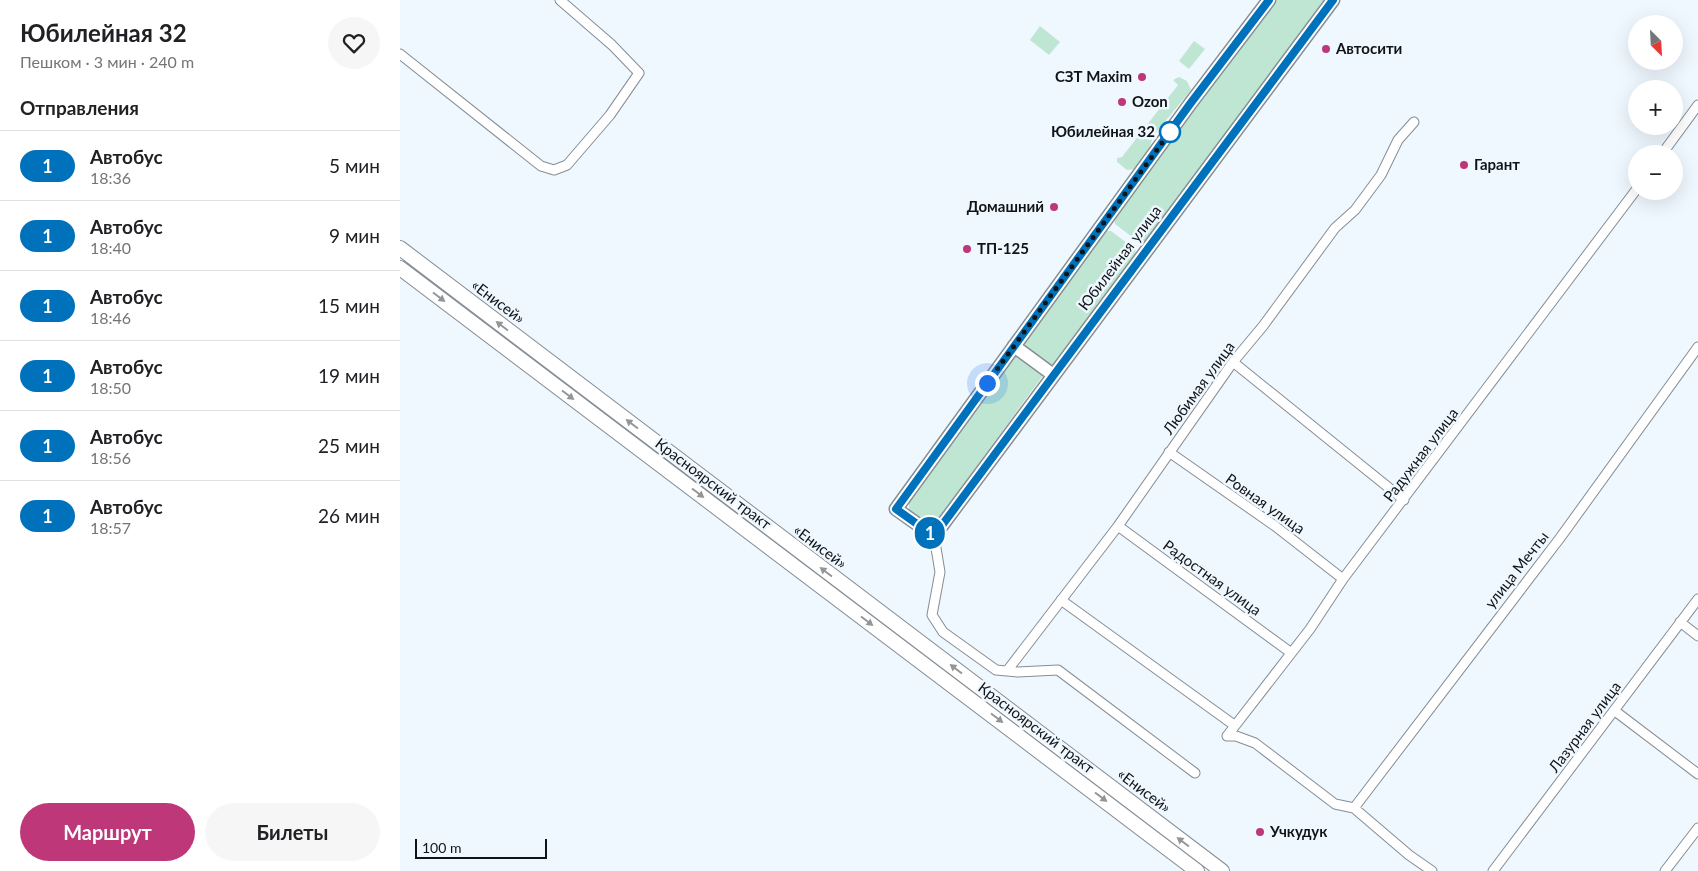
<!DOCTYPE html>
<html lang="ru">
<head>
<meta charset="utf-8">
<style>
  body { margin:0; font-family:Lato,sans-serif; background:#f6f6f6; color:#202124; height:100vh; display:flex; flex-direction:column; font-size:19px; white-space:nowrap }
  * { box-sizing:border-box; margin:0 }
  p { font-size:16px; color:#757577 }
  .icon { flex:none; width:28px; height:28px; fill:none; stroke:currentColor; stroke-width:2; stroke-linecap:round; stroke-linejoin:round }
  .map { position:relative; flex:1; overflow:hidden }
  .side { display:flex; flex-direction:column; background:#fff; width:400px }
  .side>* { flex:none }
  .badge { padding:0 10px; border-radius:16px; font-size:18px; line-height:32px }
  .needle { width:32px; rotate:156deg }
  .buttons { position:absolute; left:1228px; top:15px; display:grid; gap:10px }
  .buttons a { display:grid; place-items:center; width:55px; height:55px; border-radius:50%; background:#fff; box-shadow:0 5px 20px #0002; font-size:25px }
  .scale { position:absolute; left:15px; bottom:12px; width:132px; box-sizing:border-box; padding-left:5px; border:2px solid #111416; border-top:0; font-size:14px; line-height:18px; white-space:nowrap; color:#111416; -webkit-text-stroke:4px #eff7ff; paint-order:stroke }
  .you { position:absolute; width:25px; height:25px; margin:-12px; border:4px solid #fff; border-radius:50%; background:#1a73e8; box-shadow:0 0 0 8px #1a73e833 }
  .map>.badge { position:absolute; translate:-50% -50%; box-shadow:0 0 0 2px #fff }
  h2 { padding:0 20px; font-size:19px; line-height:45px }
  .round { display:grid; place-items:center; flex:none; width:52px; height:52px; border-radius:26px; background:#f6f6f6 }
  .summary { display:flex; align-items:center; justify-content:space-between; height:85px; padding:0 20px }
  h1 { font-size:24px; font-weight:700; line-height:38px }
  .button { display:flex; gap:10px; margin-top:auto; padding:10px 20px }
  .button a { flex:1; height:58px; border-radius:30px; background:#bd3779; color:#fff; font-size:20px; font-weight:700; line-height:58px; text-align:center }
  .button a+a { background:#f6f6f6; color:#202124 }
  ul { padding:0; list-style:none }
  li { display:flex; align-items:center; gap:15px; height:70px; padding:0 20px; border-top:1px solid #e0e0e0 }
  li div { flex:1 }
  li b { display:block; font-size:19px }
  li em { font-style:normal }
  li .badge { min-width:55px; font-weight:700; text-align:center }
  main { display:flex; flex:1; min-height:0 }
  .map>svg:first-child { display:block }
  .green { fill:#bfe6d2 }
  .lines { fill:none; stroke-linecap:round; stroke-linejoin:round }
  .minor-casing { stroke:#868d94; stroke-width:11 }
  .secondary-casing { stroke:#868d94; stroke-width:15 }
  .trunk-casing { stroke:#868d94; stroke-width:16 }
  .minor { stroke:#fff; stroke-width:9 }
  .secondary { stroke:#fff; stroke-width:12 }
  .trunk { stroke:#fff; stroke-width:14 }
  .oneway { fill:#949596 }
  .line-casing { stroke:#fff; stroke-width:11 }
  .line { stroke:#0072bc; stroke-width:8 }
  .walk { stroke:#111416; stroke-width:5; stroke-dasharray:0 9 }
  .poi-dot { fill:#bd3779; stroke:#eff7ff; stroke-width:2 }
  .stop-dot { fill:#fff; stroke:#0072bc; stroke-width:2.5 }
  .labels { text-anchor:middle; stroke-width:5; stroke-linejoin:round; paint-order:stroke }
  .poi-label { font-size:15px; font-weight:bold; fill:#111416; stroke:#eff7ff; text-anchor:start }
  .stop-label { font-size:15px; font-weight:bold; fill:#111416; stroke:#eff7ff; text-anchor:end }
  .street-label { font-size:15px; fill:#111416; stroke:#eff7ff }
</style>
</head>
<body>
<main>
<section class="side">
<div class="summary"><div><h1>Юбилейная 32</h1><p>Пешком · 3 мин · 240 m</p></div><a class="round"><svg class="icon" aria-label="heart" viewBox="0 0 24 24"><path d="M12 20l-8-8c-3-5 5-10 8-4 3-6 11-1 8 4z"/></svg></a></div>
<h2>Отправления</h2>
<ul>
<li><span class="badge" style="background:#0072bc;color:#fff">1</span><div><b>Автобус</b><p>18:36</p></div><em>5 мин</em></li>
<li><span class="badge" style="background:#0072bc;color:#fff">1</span><div><b>Автобус</b><p>18:40</p></div><em>9 мин</em></li>
<li><span class="badge" style="background:#0072bc;color:#fff">1</span><div><b>Автобус</b><p>18:46</p></div><em>15 мин</em></li>
<li><span class="badge" style="background:#0072bc;color:#fff">1</span><div><b>Автобус</b><p>18:50</p></div><em>19 мин</em></li>
<li><span class="badge" style="background:#0072bc;color:#fff">1</span><div><b>Автобус</b><p>18:56</p></div><em>25 мин</em></li>
<li><span class="badge" style="background:#0072bc;color:#fff">1</span><div><b>Автобус</b><p>18:57</p></div><em>26 мин</em></li>
</ul>
<div class="button"><a>Маршрут</a><a>Билеты</a></div>
</section>
<div class="map">
<svg width="1298" height="871" viewBox="0 0 1298 871">
  <rect width="100%" height="100%" fill="#eff7ff"/>
  <path class="green" d="M876 0H926L745 242 740 243 715 224 714 218Z
    M640 26 660 42 649 55 630 40Z
    M794 41 805 49 789 69 779 61Z
    M779 77 787 81 791 90 753 136 749 150 734 169 727 170 717 162V158L722 157 778 85 773 80Z
    M706 231H711L735 249 736 254 653 364H648L625 348V342Z
    M617 354 644 374 536 522 529 525 509 510V503Z"/>
  <g class="lines">
    <defs>
      <path id="minor" d="M0 54 141 166 154 170 167 165 210 115 239 73 212 45 160 0
        M1262 154 1298 105
        M833 362 1004 500
        M769 452 875 526 943 579
        M718 526 890 652
        M534 536 540 572 532 615 543 632 596 670 618 672 658 670 795 773
        M661 600 834 725
        M1280 622 1298 636
        M607 671 718 526 833 362 863 326 935 228 955 210 981 175 998 140 1014 122
        M1215 711 1298 774
        M827 736 910 629 943 579 1236 190
        M827 736H836L855 743 935 804 954 808 1009 855 1032 871
        M954 808 1160 538 1298 347
        M1093 871 1298 599
        M1265 871 1298 828"/>
      <path id="secondary" d="M869 0 790 104 496 509 534 536 933 0
        M614 346 652 374"/>
      <path id="trunk" d="M0 248 822 871
        M0 268 797 871"/>
    </defs>
    <use href="#minor" class="minor-casing"/>
    <use href="#secondary" class="secondary-casing"/>
    <use href="#trunk" class="trunk-casing"/>
    <use href="#minor" class="minor"/>
    <use href="#secondary" class="secondary"/>
    <use href="#trunk" class="trunk"/>
  </g>
  <defs><path id="oneway-solid" d="M-6-.8H1V-3.2L6.5 0L1 3.2V.8H-6Z" transform="scale(1.25)"/></defs>
  <g class="oneway">
    <use href="#oneway-solid" transform="translate(39 297) rotate(37)"/>
    <use href="#oneway-solid" transform="translate(102 326) rotate(-143)"/>
    <use href="#oneway-solid" transform="translate(168 395) rotate(37)"/>
    <use href="#oneway-solid" transform="translate(232 424) rotate(-143)"/>
    <use href="#oneway-solid" transform="translate(298 493) rotate(37)"/>
    <use href="#oneway-solid" transform="translate(426 572) rotate(-143)"/>
    <use href="#oneway-solid" transform="translate(467 621) rotate(37)"/>
    <use href="#oneway-solid" transform="translate(556 669) rotate(-143)"/>
    <use href="#oneway-solid" transform="translate(597 718) rotate(37)"/>
    <use href="#oneway-solid" transform="translate(701 797) rotate(37)"/>
    <use href="#oneway-solid" transform="translate(783 842) rotate(-143)"/>
  </g>
  <g class="lines">
    <defs>
      <path id="line" d="M869 0 790 104 496 509 534 536 933 0"/>
    </defs>
    <use href="#line" class="line-casing"/>
    <use href="#line" class="line"/>
    <path class="walk" d="M587 383 770 132"/>
  </g>
  <g class="poi-dot">
    <circle cx="926" cy="49" r="5"/>
    <circle cx="742" cy="77" r="5"/>
    <circle cx="722" cy="102" r="5"/>
    <circle cx="1064" cy="165" r="5"/>
    <circle cx="654" cy="207" r="5"/>
    <circle cx="567" cy="249" r="5"/>
    <circle cx="860" cy="832" r="5"/>
  </g>
  <circle class="stop-dot" cx="770" cy="132" r="10"/>
  <g class="labels">
    <g class="poi-label">
      <text x="936" y="54">Автосити</text>
      <text x="732" y="82" text-anchor="end">СЗТ Maxim</text>
      <text x="732" y="107">Ozon</text>
      <text x="1074" y="170">Гарант</text>
      <text x="644" y="212" text-anchor="end">Домашний</text>
      <text x="577" y="254">ТП-125</text>
      <text x="870" y="837">Учкудук</text>
    </g>
    <g class="stop-label">
      <text x="755" y="137">Юбилейная 32</text>
    </g>
    <g class="street-label">
      <text transform="translate(720 258) rotate(-53)" y="5">Юбилейная улица</text>
      <text transform="translate(98 302) rotate(37)" y="5">«Енисей»</text>
      <text transform="translate(799 388) rotate(-54)" y="5">Любимая улица</text>
      <text transform="translate(1021 455) rotate(-53)" y="5">Радужная улица</text>
      <text transform="translate(313 484) rotate(37)" y="5">Красноярский тракт</text>
      <text transform="translate(865 504) rotate(35)" y="5">Ровная улица</text>
      <text transform="translate(420 547) rotate(37)" y="5">«Енисей»</text>
      <text transform="translate(1117 570) rotate(-52)" y="5">улица Мечты</text>
      <text transform="translate(812 578) rotate(36)" y="5">Радостная улица</text>
      <text transform="translate(1185 727) rotate(-53)" y="5">Лазурная улица</text>
      <text transform="translate(636 728) rotate(37)" y="5">Красноярский тракт</text>
      <text transform="translate(744 791) rotate(37)" y="5">«Енисей»</text>
    </g>
  </g>
</svg>
<div class="buttons">
<a><svg class="needle" viewBox="-14 -14 28 28"><path d="M0-13l5 13h-10z" fill="#e53935"/><path d="M0 13l5-13h-10z" fill="#757577"/></svg></a>
<a>+</a>
<a>−</a>
</div>
<div class="scale">100 m</div>
<div class="you" style="left:587px;top:383px"></div>
<b class="badge" style="left:530px;top:533px;background:#0072bc;color:#fff">1</b>
</div>
</main>
</body>
</html>
